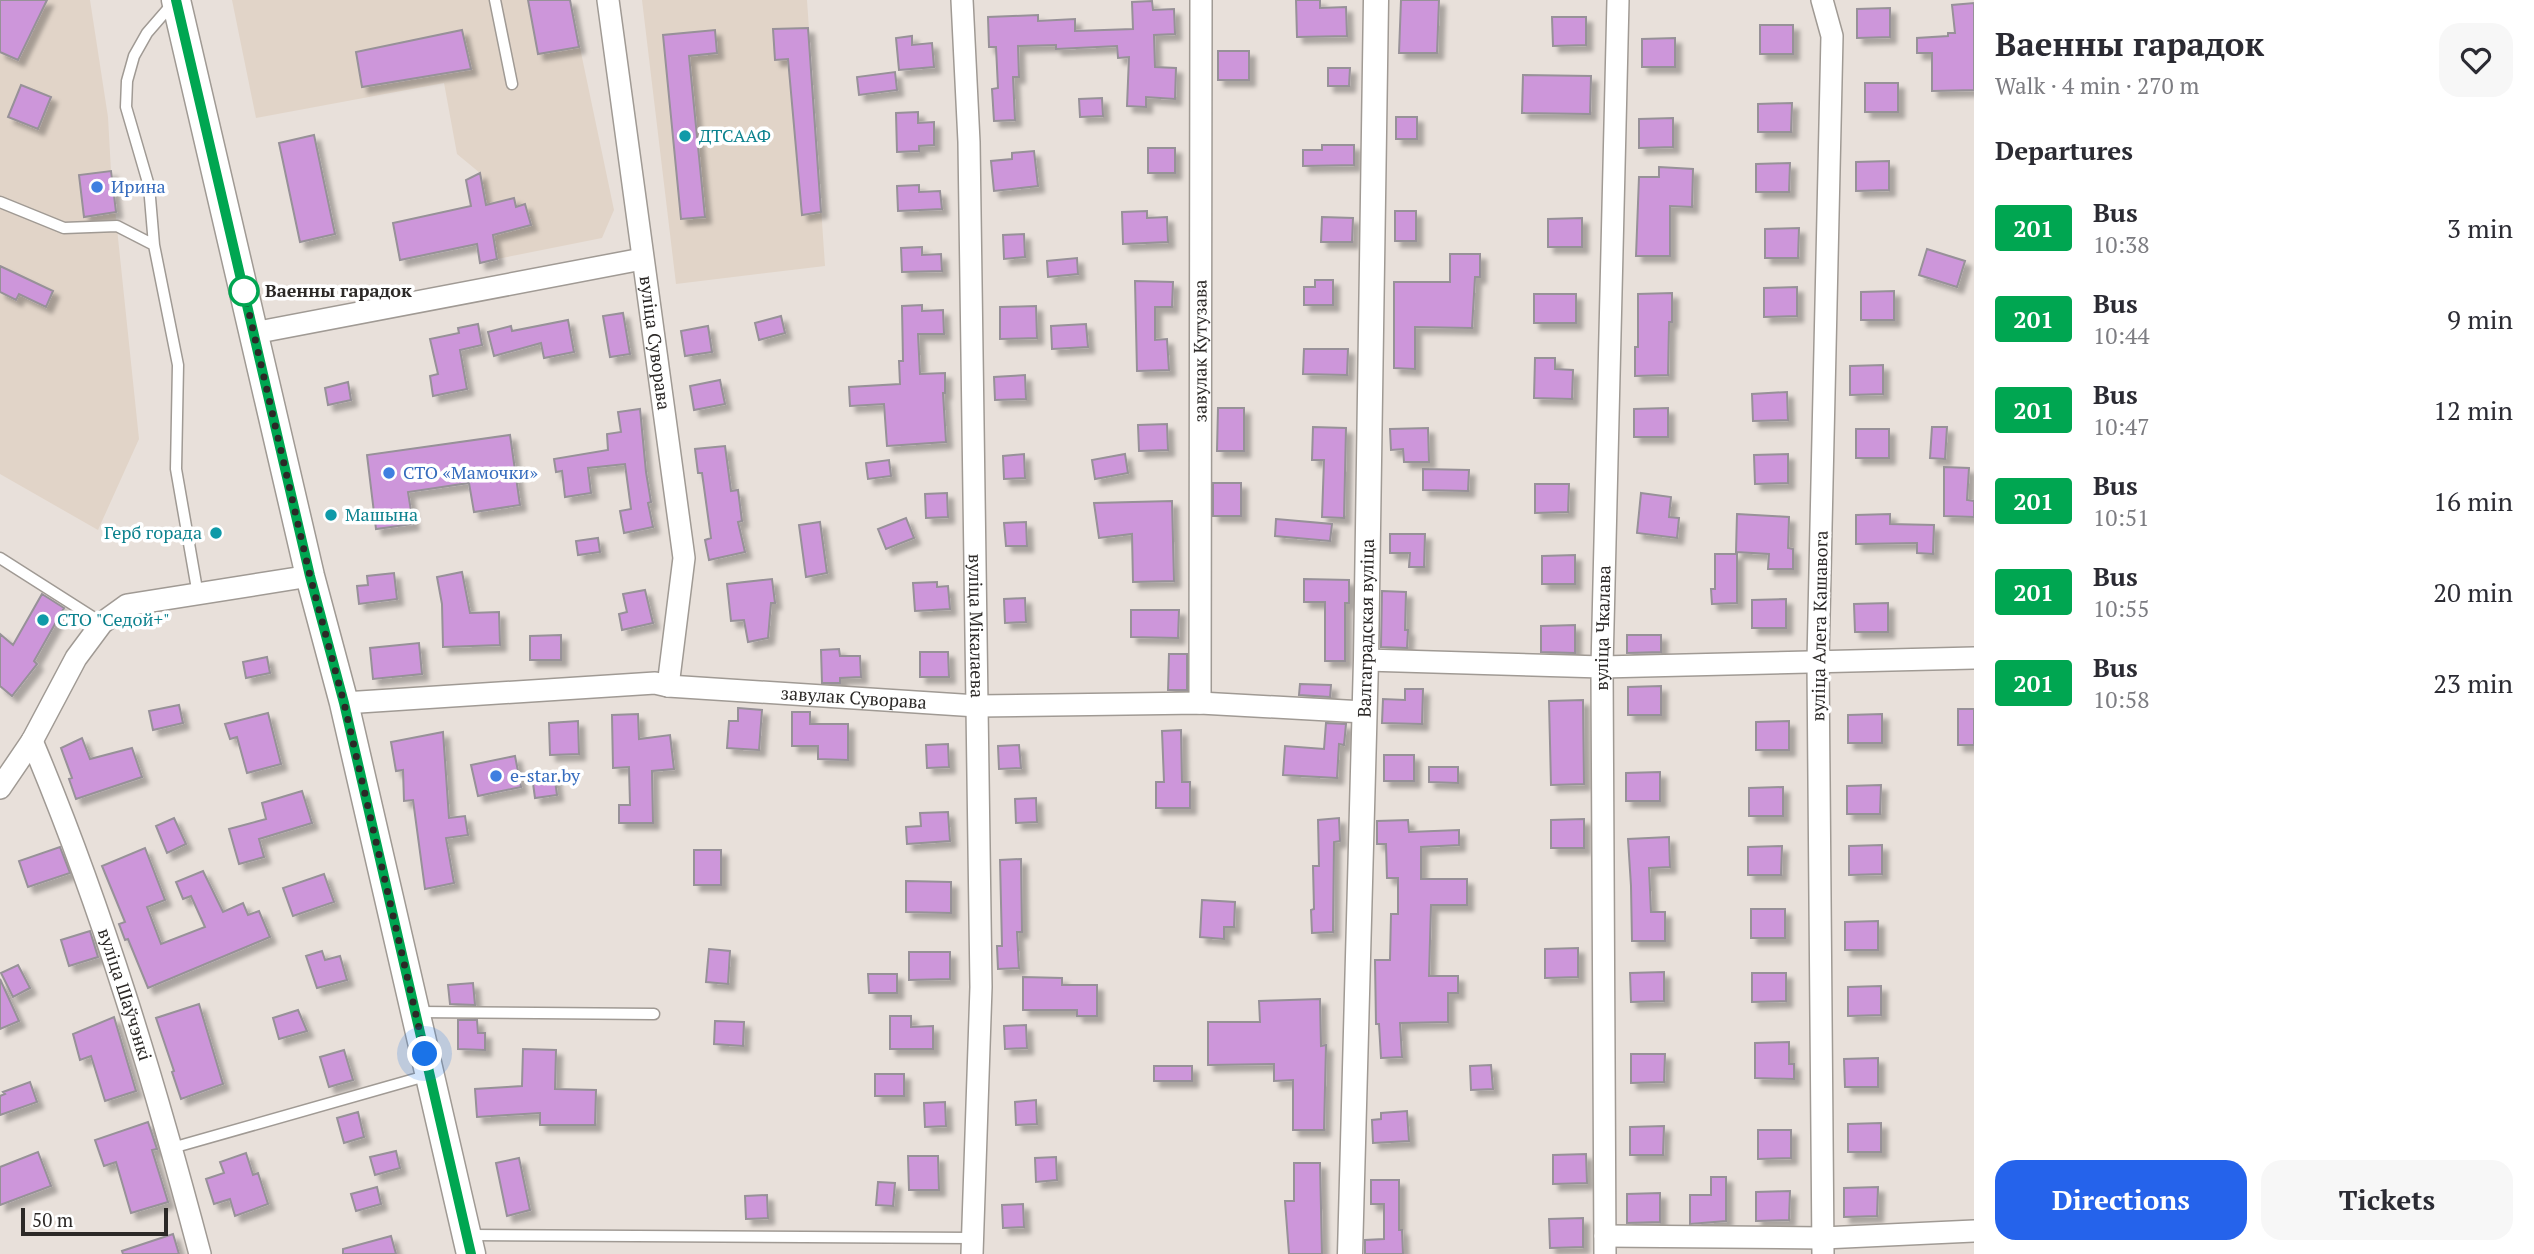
<!DOCTYPE html>
<html lang="en">
<head>
<meta charset="utf-8">
<style>
  body { margin:0; font-family:"PT Serif",serif; background:#f7f7f7; color:#2b2b33; height:100vh; display:flex; flex-direction:column; font-size:26px; white-space:nowrap }
  * { box-sizing:border-box; margin:0 }
  p { font-size:23px; color:#7c7c81 }
  .icon { flex:none; width:38px; height:38px; fill:none; stroke:currentColor; stroke-width:2; stroke-linecap:round; stroke-linejoin:round }
  .map { position:relative; flex:1; overflow:hidden }
  .panel { display:flex; flex-direction:column; background:#fff; width:560px }
  .panel>* { flex:none }
  .badge { padding:0 14px; border-radius:5px; font-size:24px; line-height:46px }
  .scale { position:absolute; left:21px; bottom:18px; width:147px; box-sizing:border-box; padding-left:7px; border:4px solid #2c2927; border-top:0; font-size:19px; line-height:24px; white-space:nowrap; color:#2c2927; -webkit-text-stroke:5px #fff; paint-order:stroke }
  .you { position:absolute; width:35px; height:35px; margin:-18px; border:5px solid #fff; border-radius:50%; background:#1a73e8; box-shadow:0 0 0 10px #1a73e833 }
  .map>.badge { position:absolute; translate:-50% -50%; box-shadow:0 0 0 4px #fff }
  h2 { padding:0 21px; font-size:26px; line-height:63px }
  .round { display:grid; place-items:center; flex:none; width:74px; height:74px; border-radius:21px; background:#f7f7f7 }
  .headline { display:flex; align-items:center; justify-content:space-between; height:119px; padding:0 21px }
  h1 { font-size:33px; font-weight:700; line-height:52px }
  .action { display:flex; gap:14px; margin-top:auto; padding:14px 21px }
  .action a { flex:1; height:80px; border-radius:21px; background:#2563eb; color:#fff; font-size:28px; font-weight:700; line-height:80px; text-align:center }
  .action a+a { background:#f7f7f7; color:#2b2b33 }
  ul { padding:0; list-style:none }
  li { display:flex; align-items:center; gap:21px; height:91px; padding:0 21px }
  li div { flex:1 }
  li b { display:block; font-size:26px }
  li em { font-style:normal }
  li .badge { min-width:77px; font-weight:700; text-align:center }
  main { display:flex; flex:1; min-height:0 }
  .map>svg:first-child { display:block }
  .built { fill:#e1d4c8 }
  .building { fill:#cd96da; stroke:#979198; stroke-width:2; filter:url(#shadow) }
  .lines { fill:none; stroke-linecap:round; stroke-linejoin:round }
  .service-casing { stroke:#a09a94; stroke-width:13 }
  .minor-casing { stroke:#a09a94; stroke-width:24 }
  .tertiary-casing { stroke:#a09a94; stroke-width:27 }
  .secondary-casing { stroke:#a09a94; stroke-width:31 }
  .service { stroke:#fff; stroke-width:10 }
  .minor { stroke:#fff; stroke-width:21 }
  .tertiary { stroke:#fff; stroke-width:24 }
  .secondary { stroke:#fff; stroke-width:28 }
  .line-casing { stroke:#fff; stroke-width:16 }
  .line { stroke:#00a651; stroke-width:10 }
  .walk { stroke:#2c2927; stroke-width:7; stroke-dasharray:0 12.6 }
  .culture-dot { fill:#0f9aa8; stroke:#fff; stroke-width:2.5 }
  .shop-dot { fill:#3f7fe0; stroke:#fff; stroke-width:2.5 }
  .stop-dot { fill:#fff; stroke:#00a651; stroke-width:3.5 }
  .labels { text-anchor:middle; stroke-width:7; stroke-linejoin:round; paint-order:stroke }
  .culture-label { font-size:18px; fill:#0d838f; stroke:#fff; text-anchor:start }
  .shop-label { font-size:18px; fill:#366cbe; stroke:#fff; text-anchor:start }
  .stop-label { font-size:18px; font-weight:bold; fill:#2c2927; stroke:#fff; text-anchor:start }
  .street-label { font-size:18px; fill:#2c2927; stroke:#fff }
</style>
</head>
<body>
<main>
<div class="map">
<svg width="1974" height="1254" viewBox="0 0 1974 1254">
  <defs>
    <filter id="shadow"><feDropShadow dx="6" dy="6" stdDeviation="2" flood-color="#0004"/></filter>
  </defs>
  <rect width="100%" height="100%" fill="#e8e0da"/>
  <path class="built" d="M0 0H90L108 117 111 171 139 439 98 530 0 474Z
    M232 0H570L614 210 602 238 497 259 480 173 457 154 444 83 256 118Z
    M642 0H807L825 266 676 284Z"/>
  <path class="building" d="M0 0H47L18 60 0 52Z
    M528 0H570L579 47 538 54Z
    M1296 0H1320V8L1346 7 1347 36 1297 37Z
    M1401 0H1439L1437 53H1399Z
    M1152 1 1153 10 1174 9 1175 34 1154 35 1155 67 1176 68 1175 99 1146 97V107L1127 106 1129 57 1118 58 1117 46 1056 49V45L1018 46 1019 77H1013L1015 120 994 121 992 89 998 88 996 47H989L988 17 1038 15V21L1075 19V31L1133 29 1132 2Z
    M1974 3V90L1932 91V53H1917V38L1948 36V33H1955L1952 5Z
    M1890 8V37L1857 38V9Z
    M1552 17H1586V45L1553 46Z
    M1760 25H1793V54H1760Z
    M808 28 821 212 802 215 788 59 775 60 773 29Z
    M462 30 471 69 362 87 356 52Z
    M715 30 717 53 689 56 705 217 681 219 663 35Z
    M912 36V45L932 43 934 67 899 70 896 38Z
    M1675 38V67H1642V39Z
    M1218 51H1249V80H1218Z
    M1328 68H1350L1349 86H1328Z
    M895 72 897 90 859 95 857 77Z
    M1523 75 1591 76 1590 114 1522 113Z
    M1865 83H1898V112H1865Z
    M21 85 51 97 38 129 8 117Z
    M1102 98 1103 116 1080 117 1079 99Z
    M1792 103 1791 132H1758V104Z
    M918 112V123L934 122V145L919 146V151L897 152 896 113Z
    M1396 117H1417V139H1396Z
    M1673 118V147L1639 148V119Z
    M314 135 335 234 300 242 279 143Z
    M1322 145H1354V165L1303 166V150H1322Z
    M1148 148H1175V173H1148Z
    M1034 151 1038 186 994 191 991 161 1012 159V153Z
    M1889 161V190L1856 191V162Z
    M1790 163 1789 192H1756V164Z
    M1659 167 1693 169 1692 207 1670 206V256H1636L1639 177H1659Z
    M111 171 116 212 84 217 79 175Z
    M480 173 486 205 514 198 516 207 525 204 531 225 493 235 497 259 480 263 477 244 400 260 393 223 471 206 466 180Z
    M919 185V192L940 191 942 209 898 211 897 186Z
    M1147 211V218L1167 217 1168 242 1123 244 1122 212Z
    M1395 211H1416V241H1395Z
    M1322 217 1353 218 1352 242H1321Z
    M1582 218V247H1548V219Z
    M1799 228 1798 258H1765V229Z
    M1024 234 1025 257 1004 259 1003 235Z
    M922 247V255L941 254 942 271 902 272 901 248Z
    M1927 249 1965 261 1957 287 1919 275Z
    M1450 254H1480V277H1475L1472 328 1415 327V369L1394 368V282H1450Z
    M1077 258 1078 274 1048 277 1047 261Z
    M0 266 53 291 46 307 19 294 16 300 0 292Z
    M1315 280H1333V305H1304V287H1315Z
    M1135 281 1173 282 1172 307H1155V340L1167 339 1169 370 1137 371Z
    M1797 287V316L1764 317V288Z
    M1894 291V320H1861V292Z
    M1672 293V322H1669L1668 375 1635 376V347H1638V294Z
    M1534 294H1576V323H1534Z
    M922 305V311L943 310 944 334H918L920 374 945 373V393H943L946 442 887 446 884 404 850 406 849 387 900 384 899 361H903L902 306Z
    M1036 306 1037 338 1000 339V307Z
    M623 313 630 354 610 357 603 316Z
    M781 316 785 333 759 340 755 323Z
    M568 320 574 352 544 358 541 343 494 356 488 332 511 326 512 331Z
    M478 324 482 345 460 350 467 389 433 396 430 376 438 374 430 339 459 333 458 328Z
    M1086 324 1088 347 1052 349 1051 326Z
    M708 326 712 352 685 356 681 331Z
    M1304 349H1348L1347 375 1303 374Z
    M1535 358H1555V369L1573 370 1572 399 1534 398Z
    M1883 365V394L1850 395V366Z
    M1025 375 1026 399 995 400 994 377Z
    M720 380 725 404 694 410 690 386Z
    M348 382 351 400 328 405 325 388Z
    M1787 392 1788 420 1753 421 1752 394Z
    M1218 408H1244V451H1217Z
    M1668 408V437H1634V409Z
    M640 409 646 472 651 502 648 503 653 527 624 533 620 511 631 509 625 464 588 468 591 493 565 497 562 471 556 472 554 459 608 450 607 434 621 432 618 412Z
    M1167 424 1168 450 1139 451 1138 425Z
    M1313 427 1346 428 1344 518 1322 517 1324 460H1312Z
    M1932 427H1947L1945 459 1930 458Z
    M1428 428 1429 462H1404L1403 449 1391 450 1390 429Z
    M1856 429H1889V458H1856Z
    M510 435 520 505 474 512 469 483 408 492 413 524 376 529 367 455Z
    M725 446 731 491 738 490 742 521 738 522 745 552 709 560 705 540 711 538 702 473H698L695 449Z
    M1024 454 1025 478 1004 479 1003 456Z
    M1125 454 1128 473 1095 479 1092 460Z
    M1788 454V483L1755 484 1754 455Z
    M889 460 891 476 868 479 866 463Z
    M1944 467 1969 468 1967 500 1974 501V517L1944 516Z
    M1423 469 1469 470 1468 491 1423 490Z
    M1213 483H1241V516H1213Z
    M1535 484H1569L1568 512 1535 513Z
    M947 493 948 517 926 518 925 494Z
    M1641 493 1671 497 1669 517 1679 518 1677 538 1637 533Z
    M1172 501 1174 581 1133 582 1132 534 1099 538 1094 503Z
    M1737 514 1789 517 1788 548 1793 549V569H1768L1769 554 1736 552Z
    M1890 514V524L1934 525 1933 554 1917 553V543L1856 544V515Z
    M906 518 914 538 886 549 878 529Z
    M1276 519 1332 524 1330 541 1275 536Z
    M820 522 827 573 806 577 799 525Z
    M1026 522 1027 546H1006L1004 523Z
    M1390 534H1425L1424 567H1409L1410 553H1390Z
    M598 538 600 552 578 555 576 541Z
    M1715 554H1737V603L1712 604 1711 589H1715Z
    M1575 555V584H1542V556Z
    M462 572 470 613 499 612 500 645 443 647 442 604 437 577Z
    M394 573 397 599 359 604 357 586 368 585 367 576Z
    M772 579 775 603H771L768 638 748 642 744 620 731 621 727 584Z
    M1304 579 1349 580V603H1345V661H1325V602H1304Z
    M937 582V587L948 586 950 609 915 611 913 583Z
    M645 590 653 623 622 630 619 614 627 612 623 594Z
    M1382 591 1406 592 1405 630H1408L1407 648 1381 647Z
    M42 594 64 608 34 661 37 664 12 696 0 686V634L13 645Z
    M1025 598 1026 622 1005 623 1004 599Z
    M1786 599V628H1752V600Z
    M1888 603V632H1855L1854 604Z
    M1131 610H1179L1178 638 1131 637Z
    M1575 625V653L1541 652V626Z
    M561 635V660H530V636Z
    M1627 635H1661V652L1627 653Z
    M419 643 422 674 373 679 370 648Z
    M839 649 840 656H860L861 677 840 678V683H822L821 650Z
    M920 652H948L949 677H920Z
    M1169 654H1187V690H1168Z
    M267 657 270 673 246 678 243 662Z
    M1300 684 1331 685 1330 697 1299 695Z
    M1661 686V715H1628V687Z
    M1405 689H1423L1422 724 1382 723 1383 699 1405 700Z
    M1583 700 1584 784 1551 785 1549 701Z
    M179 705 183 723 153 730 149 711Z
    M738 708 762 710 759 750 727 748 729 721H738Z
    M1958 709H1974V745H1958Z
    M792 712H810V724H848V760L818 759V746H792Z
    M268 713 281 764 247 773 237 737 230 739 225 724Z
    M638 714 639 739 670 735 674 769 652 771 653 823H619V805H630L629 767 613 768 612 715Z
    M1882 714V743H1848V715Z
    M578 721 579 754 550 755 549 723Z
    M1789 721V750H1756V722Z
    M1326 723 1346 724 1344 745 1339 744 1337 778 1283 775 1285 746 1324 749Z
    M1181 730 1182 782H1190V808H1156V782H1164L1162 731Z
    M443 732 449 818 465 816 468 835 446 838 454 883 425 889 413 800 404 801 403 770 396 771 391 742Z
    M82 738 90 759 132 748 142 777 76 799 69 779 72 778 61 748Z
    M948 744 949 767 927 768 926 745Z
    M1019 745 1021 768 999 769 998 746Z
    M1384 755H1414V781H1384Z
    M515 756 521 787 478 796 471 765Z
    M1429 767H1458V783L1429 782Z
    M1660 772V801H1626V773Z
    M554 773 557 795 535 798 532 776Z
    M1881 785 1880 814H1847V786Z
    M1783 787V816H1749V788Z
    M302 791 312 823 259 839 264 857 239 864 229 829 266 819 262 803Z
    M1036 798 1037 822 1016 823 1015 799Z
    M948 812 950 841 907 844 906 827 921 826 920 813Z
    M174 818 186 844 167 853 156 826Z
    M1339 818 1340 841 1334 842 1333 932 1312 933 1311 910 1314 909 1313 866H1319L1318 820Z
    M1584 819V848H1551V820Z
    M1408 820 1409 832 1459 830V845L1421 847V879H1467V905H1431L1429 976H1458V993H1448V1022L1400 1023 1402 1057 1381 1058 1379 1024H1376L1375 960H1390L1391 914H1398V878H1387L1386 844H1377V821Z
    M1669 837 1670 867 1649 868 1651 912H1665V941H1632L1631 886 1628 839Z
    M1882 845V874L1849 875V846Z
    M1782 846 1781 875H1748V847Z
    M60 847 70 873 28 887 19 861Z
    M145 848 165 900 147 907 161 944 205 927 191 896 183 899 176 882 203 871 223 912 243 903 248 915 259 911 270 937 148 988 128 939 125 940 119 924 125 922 102 866Z
    M694 850H721V885H694Z
    M1021 859 1022 932H1017L1019 968 998 969 997 946H1002L1000 860Z
    M324 874 334 902 293 916 283 888Z
    M906 881 951 882V913L906 912Z
    M1202 900 1235 902 1234 927H1224V939L1200 937Z
    M1751 909H1785V938H1751Z
    M1878 921V950H1845V922Z
    M90 931 98 957 69 966 61 940Z
    M1578 948V977L1545 978V949Z
    M709 949 730 951 728 984 706 982Z
    M322 951 325 960 340 956 347 980 317 988 306 956Z
    M909 952H950V979L909 980Z
    M18 965 30 988 13 997 1 973Z
    M1664 972V1001L1631 1002 1630 973Z
    M1752 973H1786V1001L1752 1002Z
    M868 974H897V993H869Z
    M1023 977 1062 978V985H1097V1016H1077V1010H1023Z
    M0 979 19 1021 0 1029Z
    M473 983 475 1005 450 1004 448 985Z
    M1881 986V1015L1848 1016V987Z
    M1320 999 1321 1046 1326 1045 1324 1130H1293V1080L1274 1081V1064L1208 1065V1022H1260L1259 1001Z
    M199 1004 223 1084 181 1099 172 1072 174 1071 156 1018Z
    M298 1010 307 1031 279 1039 273 1018Z
    M890 1016H911V1027L933 1026V1049H890Z
    M114 1017 136 1091 105 1101 91 1056 80 1060 73 1034Z
    M458 1020H477L478 1033H485V1050L458 1049Z
    M715 1021 744 1022 743 1046 714 1044Z
    M1026 1025 1027 1048 1005 1049 1004 1026Z
    M1789 1042V1064H1794V1079L1755 1078V1043Z
    M523 1049 556 1050 555 1089 596 1090 595 1125H540V1113L477 1117 475 1089 522 1086Z
    M344 1050 353 1080 329 1087 320 1057Z
    M1631 1054H1665L1664 1082 1631 1083Z
    M1878 1058V1087H1845L1844 1059Z
    M1491 1065 1493 1089 1471 1090 1470 1066Z
    M1154 1066H1192V1081H1154Z
    M875 1074H904V1096H875Z
    M30 1082 37 1102 0 1115V1096L5 1094 3 1092Z
    M1036 1100 1037 1124 1016 1125 1015 1102Z
    M945 1102 946 1126 925 1127 924 1103Z
    M1407 1111 1409 1141 1373 1143 1372 1120 1381 1119V1113Z
    M358 1112 364 1137 344 1143 337 1118Z
    M148 1122 157 1149 152 1150 168 1202 131 1213 116 1162 104 1166 95 1140Z
    M1881 1123V1152H1848V1124Z
    M1664 1126 1663 1155H1630V1127Z
    M1758 1130H1791V1158L1758 1159Z
    M396 1151 400 1168 375 1175 370 1157Z
    M38 1152 51 1186 0 1205V1167Z
    M246 1153 253 1175 258 1173 268 1204 235 1216 230 1199 214 1204 206 1179 224 1173 220 1162Z
    M1586 1154 1587 1183 1553 1184V1155Z
    M908 1156H938L939 1190H909Z
    M1056 1157 1057 1180 1036 1182 1035 1158Z
    M519 1158 530 1210 507 1216 496 1163Z
    M1294 1163H1320L1322 1254H1289L1285 1201H1294Z
    M1711 1177H1726V1221L1690 1224V1195H1711Z
    M1371 1180H1399V1230H1402L1403 1254H1365V1240L1384 1239V1204H1371Z
    M878 1182 895 1183 893 1206 876 1205Z
    M377 1187 381 1204 356 1211 351 1194Z
    M1878 1187 1877 1216 1844 1217V1188Z
    M1790 1191 1789 1220 1756 1221V1192Z
    M1660 1193V1222L1627 1223V1194Z
    M767 1195 768 1218 746 1219 745 1196Z
    M1023 1204 1024 1227 1003 1228 1002 1205Z
    M1583 1218V1247L1550 1248 1549 1219Z
    M173 1234 179 1254H123L122 1251Z
    M391 1236 396 1254H343V1249Z"/>
  <g class="lines">
    <defs>
      <path id="service" d="M495 0 512 84
        M173 3 147 33 134 56 127 81 126 107 149 186 154 245 178 365 176 469 198 595
        M0 202 64 228 117 226 154 245
        M0 558 102 623
        M416 1012 654 1014
        M172 1148 429 1075
        M469 1235 972 1238"/>
      <g id="minor">
        <path id="s1" d="M608 0 684 558 668 686"/>
        <path id="s2" d="M962 0 969 142 981 987 972 1254"/>
        <path d="M1822 0 1832 36 1818 661 1823 1254"/>
        <path d="M254 333 642 259"/>
        <path d="M1366 660 1602 667 1974 658"/>
        <path id="s3" d="M344 703 655 683 668 686 977 706 1200 703 1364 712"/>
        <path id="s4" d="M1200 703 1201 0"/>
        <path id="s5" d="M32 741C102 907 154 1080 200 1254"/>
        <path d="M0 788 32 741 76 658 102 623 127 605 310 576"/>
        <path d="M1605 1236 1823 1238 1974 1231"/>
        <path id="s6" d="M1605 1254 1602 667 1618 0"/>
      </g>
      <g id="tertiary">
        <path id="s7" d="M1350 1254 1366 660 1376 0"/>
      </g>
      <path id="secondary" d="M176 0 310 576 344 703 471 1254"/>
    </defs>
    <use href="#service" class="service-casing"/>
    <use href="#minor" class="minor-casing"/>
    <use href="#tertiary" class="tertiary-casing"/>
    <use href="#secondary" class="secondary-casing"/>
    <use href="#service" class="service"/>
    <use href="#minor" class="minor"/>
    <use href="#tertiary" class="tertiary"/>
    <use href="#secondary" class="secondary"/>
  </g>
  <g class="lines">
    <defs>
      <path id="line" d="M176 0 310 576 344 703 471 1254"/>
    </defs>
    <use href="#line" class="line-casing"/>
    <use href="#line" class="line"/>
    <path class="walk" d="M244 291 310 576 344 703 425 1054"/>
  </g>
  <g class="culture-dot">
    <circle cx="685" cy="136" r="7"/>
    <circle cx="331" cy="515" r="7"/>
    <circle cx="216" cy="533" r="7"/>
    <circle cx="43" cy="620" r="7"/>
  </g>
  <g class="shop-dot">
    <circle cx="97" cy="187" r="7"/>
    <circle cx="389" cy="473" r="7"/>
    <circle cx="496" cy="776" r="7"/>
  </g>
  <circle class="stop-dot" cx="244" cy="291" r="14"/>
  <g class="labels">
    <g class="culture-label">
      <text x="699" y="142">ДТСААФ</text>
      <text x="345" y="521">Машына</text>
      <text x="202" y="539" text-anchor="end">Герб горада</text>
      <text x="57" y="626">СТО "Седой+"</text>
    </g>
    <g class="shop-label">
      <text x="111" y="193">Ирина</text>
      <text x="403" y="479">СТО «Мамочки»</text>
      <text x="510" y="782">e-star.by</text>
    </g>
    <g class="stop-label">
      <text x="265" y="297">Ваенны гарадок</text>
    </g>
    <g class="street-label">
      <text dy="6" stroke="none"><textPath href="#s1" startOffset="346">вуліца Суворава</textPath></text>
      <text dy="6" stroke="none"><textPath href="#s4" startOffset="352">завулак Кутузава</textPath></text>
      <text transform="translate(1820 626) rotate(-89)" y="6">вуліца Алега Кашавога</text>
      <text dy="6" stroke="none"><textPath href="#s2" startOffset="626">вуліца Мікалаева</textPath></text>
      <text dy="6" stroke="none"><textPath href="#s7" startOffset="626">Валгаградская вуліца</textPath></text>
      <text dy="6" stroke="none"><textPath href="#s6" startOffset="626">вуліца Чкалава</textPath></text>
      <text dy="6" stroke="none"><textPath href="#s3" startOffset="511">завулак Суворава</textPath></text>
      <text dy="6" stroke="none"><textPath href="#s5" startOffset="270">вуліца Шаўчэнкі</textPath></text>
    </g>
  </g>
</svg>
<div class="scale">50 m</div>
<div class="you" style="left:425px;top:1054px"></div>
</div>
<section class="panel">
<div class="headline"><div><h1>Ваенны гарадок</h1><p>Walk · 4 min · 270 m</p></div><a class="round"><svg class="icon" aria-label="heart" viewBox="0 0 24 24"><path d="M12 20l-8-8c-3-5 5-10 8-4 3-6 11-1 8 4z"/></svg></a></div>
<h2>Departures</h2>
<ul>
<li><span class="badge" style="background:#00a651;color:#fff">201</span><div><b>Bus</b><p>10:38</p></div><em>3 min</em></li>
<li><span class="badge" style="background:#00a651;color:#fff">201</span><div><b>Bus</b><p>10:44</p></div><em>9 min</em></li>
<li><span class="badge" style="background:#00a651;color:#fff">201</span><div><b>Bus</b><p>10:47</p></div><em>12 min</em></li>
<li><span class="badge" style="background:#00a651;color:#fff">201</span><div><b>Bus</b><p>10:51</p></div><em>16 min</em></li>
<li><span class="badge" style="background:#00a651;color:#fff">201</span><div><b>Bus</b><p>10:55</p></div><em>20 min</em></li>
<li><span class="badge" style="background:#00a651;color:#fff">201</span><div><b>Bus</b><p>10:58</p></div><em>23 min</em></li>
</ul>
<div class="action"><a>Directions</a><a>Tickets</a></div>
</section>
</main>
</body>
</html>
